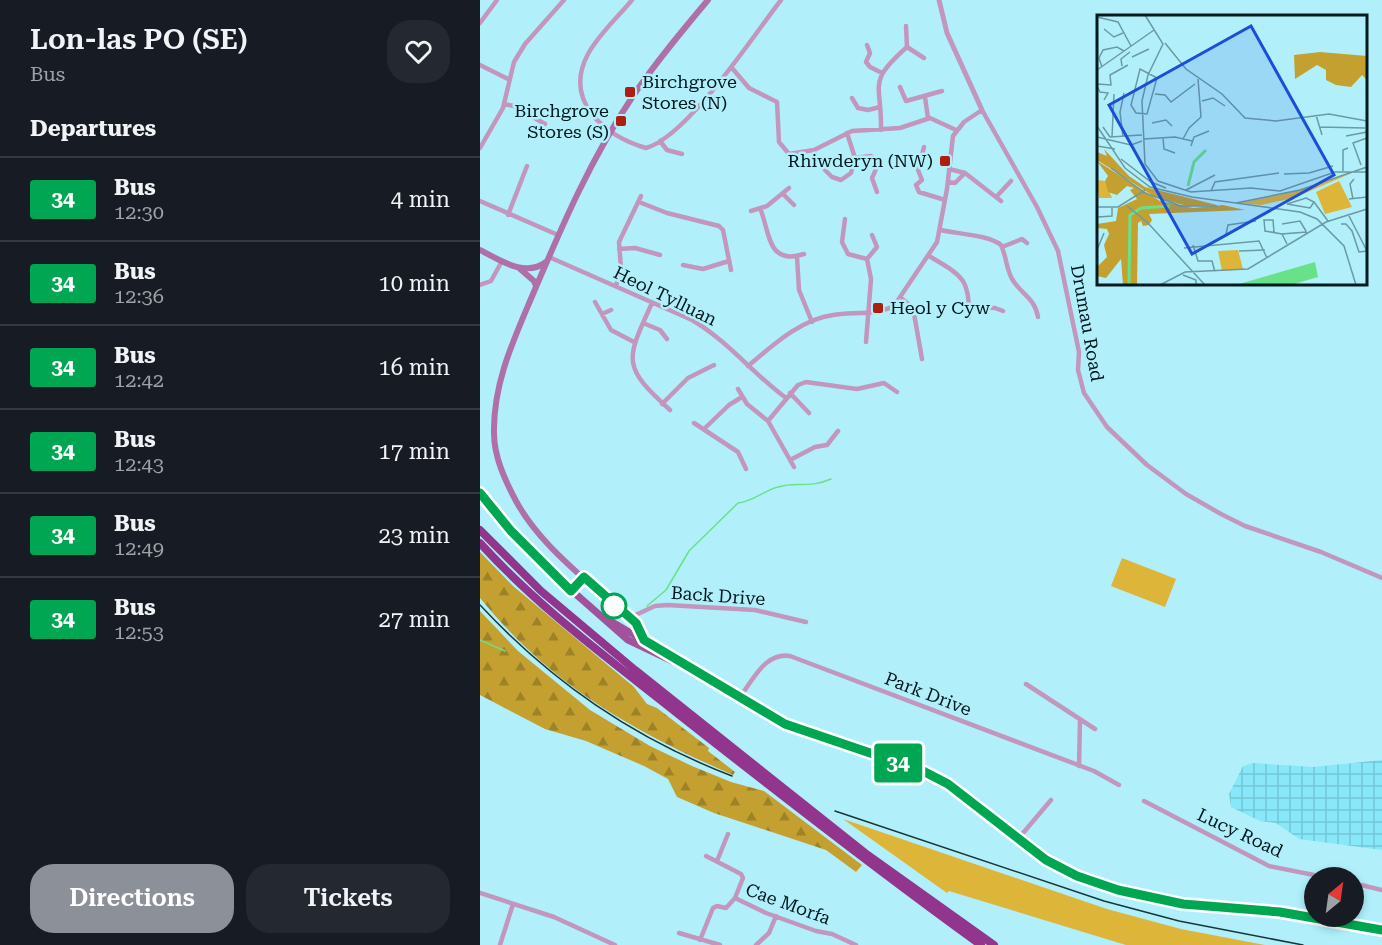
<!DOCTYPE html>
<html lang="en">
<head>
<meta charset="utf-8">
<style>
  body { margin:0; font-family:"Roboto Serif",serif; background:#242831; color:#f1f3f6; height:100vh; display:flex; flex-direction:column; font-size:22px; white-space:nowrap }
  * { box-sizing:border-box; margin:0 }
  p { font-size:20px; color:#9ea1a6 }
  .icon { flex:none; width:33px; height:33px; fill:none; stroke:currentColor; stroke-width:2; stroke-linecap:round; stroke-linejoin:round }
  .map { position:relative; flex:1; overflow:hidden }
  .side { display:flex; flex-direction:column; background:#171b24; width:480px }
  .side>* { flex:none }
  .badge { padding:0 12px; border-radius:4px; font-size:21px; line-height:39px }
  .needle { width:39px; rotate:29deg }
  .controls { position:absolute; left:824px; top:867px; display:grid; gap:12px }
  .controls a { display:grid; place-items:center; width:60px; height:60px; border-radius:50%; background:#171b24; box-shadow:0 3px 9px #0003; font-size:30px }
  .map>.badge { position:absolute; translate:-50% -50%; box-shadow:0 0 0 3px #fff }
  h2 { padding:0 30px; font-size:22px; line-height:54px }
  .round { display:grid; place-items:center; flex:none; width:63px; height:63px; border-radius:24px; background:#242831 }
  .headline { display:flex; align-items:center; justify-content:space-between; height:102px; padding:0 30px }
  h1 { font-size:28px; font-weight:600; line-height:45px }
  .button { display:flex; gap:12px; margin-top:auto; padding:12px 30px }
  .button a { flex:1; height:69px; border-radius:24px; background:#8c9099; color:#fff; font-size:24px; font-weight:600; line-height:69px; text-align:center }
  .button a+a { background:#242831; color:#f1f3f6 }
  ul { padding:0; list-style:none }
  li { display:flex; align-items:center; gap:18px; height:84px; padding:0 30px; border-top:2px solid #363941 }
  li div { flex:1 }
  li b { display:block; font-size:22px }
  li em { font-style:normal }
  li .badge { min-width:66px; font-weight:700; text-align:center }
  main { display:flex; flex:1; min-height:0 }
  .map>svg:first-child { display:block }
  .industrial { fill:url(#industrial-grid) }
  .green { fill:#ddb539 }
  .forest { fill:url(#forest-firs) }
  .lines { fill:none; stroke-linecap:round; stroke-linejoin:round }
  .stream { stroke:#69e189; stroke-width:1.5 }
  .minor { stroke:#c296bd; stroke-width:4.5 }
  .tertiary { stroke:#c296bd; stroke-width:5 }
  .secondary { stroke:#af6fa9; stroke-width:6 }
  .primary { stroke:#a0529a; stroke-width:7 }
  .motorway { stroke:#92358d; stroke-width:8 }
  .rail { stroke:#183539; stroke-width:1.5 }
  .line-casing { stroke:#fff; stroke-width:14 }
  .line { stroke:#00a651; stroke-width:9 }
  .poi-dot { fill:#ad1d10; stroke:#b1f0fb; stroke-width:2 }
  .stop-dot { fill:#fff; stroke:#00a651; stroke-width:3 }
  .labels { text-anchor:middle; stroke-width:5; stroke-linejoin:round; paint-order:stroke }
  .poi-label { font-size:18px; fill:#01191d; stroke:#b1f0fb; text-anchor:start }
  .street-label { font-size:18px; fill:#01191d; stroke:#b1f0fb }
  .inset-river { fill:none; stroke:#69e189; stroke-width:3 }
  .inset-road { fill:none; stroke:#6b9aa2; stroke-width:1.5 }
  .view { fill:#1d4ed8; fill-opacity:0.15; stroke:#1d4ed8; stroke-width:3 }
  .inset-edge { fill:none; stroke:#01191d; stroke-width:3 }
</style>
</head>
<body>
<main>
<section class="side">
<div class="headline"><div><h1>Lon-las PO (SE)</h1><p>Bus</p></div><a class="round"><svg class="icon" aria-label="heart" viewBox="0 0 24 24"><path d="M12 20l-8-8c-3-5 5-10 8-4 3-6 11-1 8 4z"/></svg></a></div>
<h2>Departures</h2>
<ul>
<li><span class="badge" style="background:#00a651;color:#fff">34</span><div><b>Bus</b><p>12:30</p></div><em>4 min</em></li>
<li><span class="badge" style="background:#00a651;color:#fff">34</span><div><b>Bus</b><p>12:36</p></div><em>10 min</em></li>
<li><span class="badge" style="background:#00a651;color:#fff">34</span><div><b>Bus</b><p>12:42</p></div><em>16 min</em></li>
<li><span class="badge" style="background:#00a651;color:#fff">34</span><div><b>Bus</b><p>12:43</p></div><em>17 min</em></li>
<li><span class="badge" style="background:#00a651;color:#fff">34</span><div><b>Bus</b><p>12:49</p></div><em>23 min</em></li>
<li><span class="badge" style="background:#00a651;color:#fff">34</span><div><b>Bus</b><p>12:53</p></div><em>27 min</em></li>
</ul>
<div class="button"><a>Directions</a><a>Tickets</a></div>
</section>
<div class="map">
<svg width="902" height="945" viewBox="0 0 902 945">
  <defs>
    <pattern id="industrial-grid" width="8" height="8" patternUnits="userSpaceOnUse" patternTransform="scale(1.5)"><rect width="8" height="8" fill="#88e8f9"/><path d="M0 4h8M4 0v8" fill="none" stroke="#74c6d5"/></pattern>
    <pattern id="forest-firs" width="22" height="20" patternUnits="userSpaceOnUse" patternTransform="scale(1.5)"><rect width="22" height="20" fill="#c4a030"/><path d="M5 1l3.5 6h-7zM16 11l3.5 6h-7z" fill="#9d8228"/></pattern>
  </defs>
  <rect width="100%" height="100%" fill="#b1f0fb"/>
  <path class="industrial" d="M902 760V850L819 839 796 823 780 821 751 807 749 794 763 766 773 763 833 767Z"/>
  <path class="green" d="M642 558 696 579 685 607 631 586Z
    M363 819 627 909 701 929 785 945H646L469 891 467 893Z"/>
  <path class="forest" d="M0 552 33 586 154 687 167 704 177 708 229 748 228 751 255 772 253 775C152 731 71 685 0 598Z
    M0 611 38 651 110 710 170 746 212 766 251 782 284 791 382 865 376 872 346 850 234 813 197 797 188 779 164 766 106 741 65 729 0 695Z"/>
  <g class="lines">
    <path class="stream" d="M167 606 186 590 209 551 258 503C274 501 283 491 298 487 317 481 328 489 351 479
      M0 640 25 651"/>
    <path class="minor" d="M152 0C138 17 119 34 108 54 83 101 124 136 166 148 208 136 273 36 301 0
      M0 23 17 0
      M426 26 427 47 444 58
      M387 45 390 53 386 62 390 67 402 73
      M0 65 28 79
      M252 68 269 88 297 102 299 142 309 154 334 150 372 131 420 128 450 118 476 130
      M420 87 426 101 462 91
      M445 97 448 118
      M372 98 378 108 388 110 400 107
      M24 104 34 106 65 124
      M401 130C402 83 386 83 427 47
      M180 141 187 150 202 154
      M444 147 438 170 442 180 436 185 439 192 465 200
      M0 148 23 108 34 62 45 44 84 0
      M375 158 391 156C400 162 396 170 392 178L397 192
      M469 169 485 173 521 201
      M345 170 352 177 361 180 371 173 375 158 367 133
      M468 182 475 183 485 173
      M303 194 314 205
      M517 196 531 181
      M0 201 78 235
      M159 202 187 213 239 226 243 230 251 270
      M280 208C290 232 287 266 324 254
      M271 211 287 206 309 188
      M28 215 47 166
      M365 219 362 242 368 254 387 259 397 247 392 235
      M461 230C478 234 509 235 521 245 527 257 526 272 534 282 544 296 555 299 558 317
      M522 247 542 239 547 243
      M139 249 155 248 180 255
      M449 256C481 275 490 278 489 317
      M69 257 212 320C248 341 273 374 306 398
      M317 257 319 290 332 322
      M203 265 223 269 249 261
      M0 285 11 281 22 261
      M136 286 141 269 139 242 161 196
      M421 298 433 308 442 359
      M115 302 131 330 154 342
      M172 303C146 360 141 366 190 410
      M489 307 515 308 523 311
      M122 314 131 310
      M163 323 180 330 187 339
      M386 342 391 279 387 259
      M268 366C292 346 321 319 353 315 372 312 397 315 414 306L457 242 467 189 473 136 484 122 502 110 557 207 578 251 599 352 598 370 604 393 627 427 667 465 706 494 741 514 765 526 841 552 902 578
      M258 389 267 404 288 421 314 467
      M310 393 329 413
      M182 404 208 378 234 365
      M288 421 318 385 326 382 377 389 404 383 417 392
      M214 423 258 452 266 469
      M225 428 249 405 262 397
      M310 460 335 447 347 445 358 431
      M149 618 175 606 187 605 275 610 326 622
      M546 684 615 729
      M260 697C273 680 285 652 310 656L614 771 639 785
      M599 766 600 720
      M664 801 789 866 849 878
      M538 839 571 800
      M226 856 261 874 263 878 255 898
      M237 861 248 834
      M873 883 902 890
      M0 893 74 917 135 945
      M199 933 240 945
      M220 940 233 908 237 906 246 908 255 898 286 913 336 931 352 934 376 945
      M20 945 33 904
      M276 945 289 933 296 916"/>
    <path class="tertiary" d="M459 0 467 33 502 110"/>
    <path class="secondary" d="M0 250C20 260 45 278 66 262
      M39 268 54 281 56 286
      M91 591 104 577
      M164 640C154 620 138 609 121 594 91 567 56 538 36 501 25 480 14 457 14 433 13 383 34 339 53 294 82 226 111 158 153 96 175 63 202 31 228 0"/>
    <path class="primary" d="M0 493 31 531 73 574 148 640 222 675 305 724 443 771 468 784 580 868 615 883 665 897 703 904 800 912 902 930
      M127 619 197 660"/>
    <path class="motorway" d="M0 530 61 591 155 670 385 853 514 945
      M0 543C58 607 129 659 197 713 297 792 397 870 501 945"/>
    <path class="rail" d="M0 605C72 682 153 738 252 776
      M355 811 624 901 699 921 823 945"/>
  </g>
  <g class="lines">
    <defs>
      <path id="line" d="M0 493 31 531 91 591 104 577 156 623 164 640 305 724 443 771 468 784 566 860 597 876 638 890 703 904 800 912 902 930"/>
    </defs>
    <use href="#line" class="line-casing"/>
    <use href="#line" class="line"/>
  </g>
  <g class="poi-dot">
    <rect x="144" y="86" width="12" height="12" rx="3"/>
    <rect x="135" y="115" width="12" height="12" rx="3"/>
    <rect x="459" y="155" width="12" height="12" rx="3"/>
    <rect x="392" y="302" width="12" height="12" rx="3"/>
  </g>
  <circle class="stop-dot" cx="134" cy="606" r="12"/>
  <g class="labels">
    <g class="poi-label">
      <text x="162" y="88">Birchgrove<tspan x="162" dy="21">Stores (N)</tspan></text>
      <text x="129" y="117" text-anchor="end">Birchgrove<tspan x="129" dy="21">Stores (S)</tspan></text>
      <text x="453" y="167" text-anchor="end">Rhiwderyn (NW)</text>
      <text x="410" y="314">Heol y Cyw</text>
    </g>
    <g class="street-label">
      <text transform="translate(185 296) rotate(26)" y="6">Heol Tylluan</text>
      <text transform="translate(607 323) rotate(80)" y="6">Drumau Road</text>
      <text transform="translate(238 596) rotate(4)" y="6">Back Drive</text>
      <text transform="translate(448 694) rotate(21)" y="6">Park Drive</text>
      <text transform="translate(760 833) rotate(25)" y="6">Lucy Road</text>
      <text transform="translate(308 904) rotate(20)" y="6">Cae Morfa</text>
    </g>
  </g>
  <g transform="translate(617 15)">
    <rect width="270" height="270" fill="#b1f0fb"/>
    <path d="M257 157 197 183 164 190 141 188 204 175ZM0 165 8 166 15 183H2Z" fill="#ddb539"/>
    <path d="M223 37 270 41V65L265 60 254 72 239 70 229 65V55L220 50 198 64 197 40ZM7 134 32 161 48 172 120 190 90 191 58 182 0 145V137L10 141ZM0 146 63 186 96 193 126 190 148 195 52 199 55 205 52 210 46 211 44 206 41 208 40 270H26L24 244 9 263 0 261V252L10 242 7 230 12 219 10 214 0 213V209L19 206 21 193 40 184 33 175 37 173 30 171 20 180 11 177 8 166 11 161Z" fill="#c4a030"/>
    <path d="M141 235 146 254 125 256 121 236Z" fill="#ddb539"/>
    <path d="M242 166 255 192 228 199 219 177Z" fill="#ddb539"/>
    <path d="M218 247 221 262 194 270 142 269Z" fill="#69e189"/>
    <path class="inset-river" d="M91 171 97 147 109 135M32 270 33 200 44 193 73 191"/>
    <path class="inset-road" d="M48 0 66 29 51 60 45 86 48 149 61 166 94 177M0 2 21 7 34 31M7 14 17 22 26 18M68 28 89 54 125 79 148 103 179 106 232 99 270 106M35 42 52 34M25 51 24 44 33 37M5 52 2 43 6 35 20 32 27 36M43 54 60 63 50 99 39 98 34 90ZM0 55 57 15M0 69 14 70 13 60 31 50M0 71 3 77 11 78 7 85M58 79 68 80 74 87 98 69M105 86 116 83 128 91M219 100 225 120M55 108 69 105 75 111M0 111 28 153 53 172 95 182 203 197 220 204 247 231 259 270M6 112 13 122 45 120M223 112 268 113M249 121 270 117M0 122 34 130 45 126M15 122 17 79M26 122 23 97 27 78M66 123 67 134 78 138M47 124 78 122 95 126M86 124 92 113 104 102 101 64M0 131 18 134M94 131 97 122 112 116M24 144 54 167 69 173M264 150 256 128 270 123M14 153 45 176M246 156V135L251 133M187 159 212 158 236 151M89 175 118 160M114 176 118 167 182 158M45 177 84 191H120M93 177 154 173 183 176 238 157H270M209 183 217 187 213 193 190 189ZM252 184 270 182M256 184 253 169 257 164M217 187 231 206M139 188 203 175 270 152M30 191 50 207 108 270M0 192H21L48 175M251 199 270 236M1 202 15 201V193M185 209 203 206 209 216M244 209H249L255 216 262 237 270 236M177 217 176 205H167L168 216 185 219M129 219 131 210 159 206M190 229 185 219 210 217M96 230 101 246H115L118 257M87 233 162 226 170 243M0 235 7 218M142 236 168 235M86 260 99 265V270M63 270 88 257 151 254 229 207 270 194"/>
    <path class="view" d="M154 11 237 160 95 239 12 90Z"/>
    <rect width="270" height="270" class="inset-edge"/>
  </g>
</svg>
<div class="controls">
<a><svg class="needle" viewBox="-14 -14 28 28"><path d="M0-13l5 13h-10z" fill="#e53935"/><path d="M0 13l5-13h-10z" fill="#9ea1a6"/></svg></a>
</div>
<b class="badge" style="left:418px;top:763px;background:#00a651;color:#fff">34</b>
</div>
</main>
</body>
</html>
